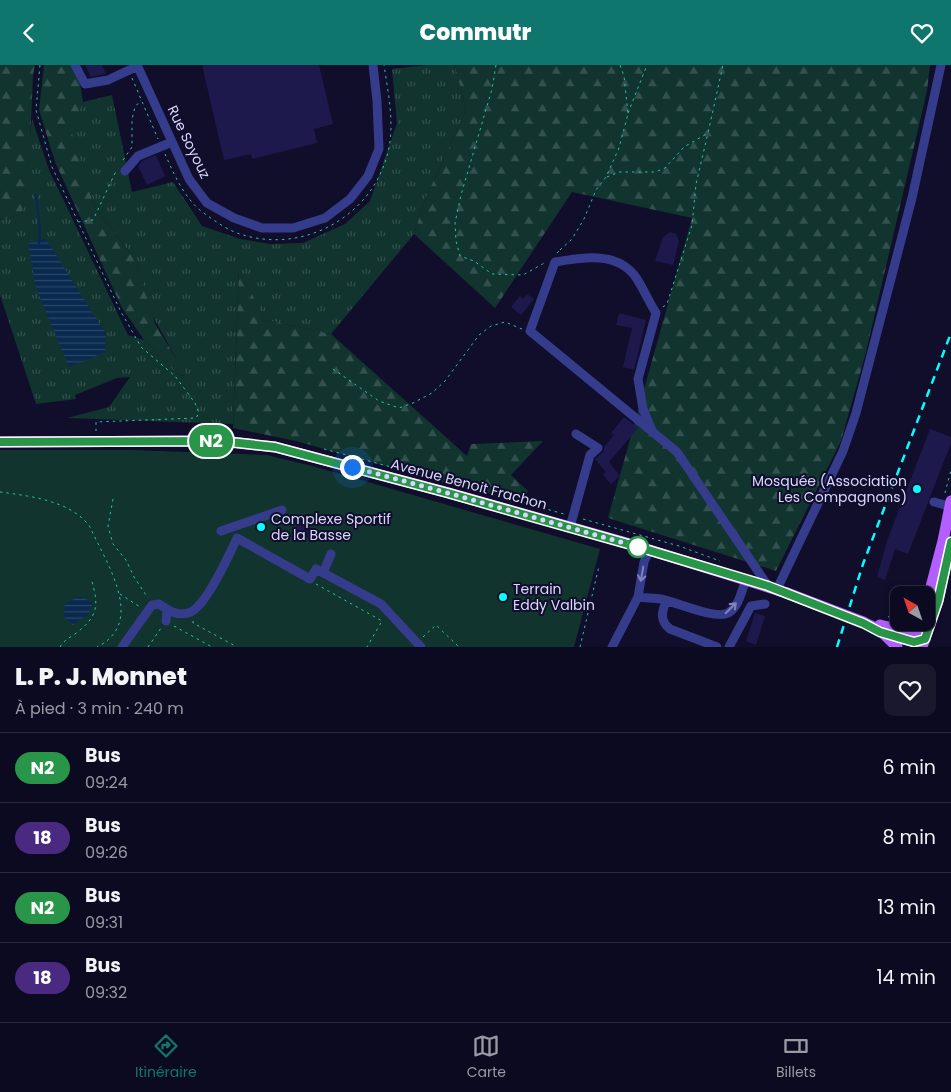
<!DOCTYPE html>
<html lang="fr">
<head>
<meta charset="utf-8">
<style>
  body { margin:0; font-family:Poppins,sans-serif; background:#1a182d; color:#f1f3f6; height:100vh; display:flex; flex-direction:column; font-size:19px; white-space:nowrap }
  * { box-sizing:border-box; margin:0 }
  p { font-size:16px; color:#9a9aa5 }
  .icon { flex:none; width:28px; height:28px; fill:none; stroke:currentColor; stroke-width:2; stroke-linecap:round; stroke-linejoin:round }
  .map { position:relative; height:582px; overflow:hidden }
  .details { display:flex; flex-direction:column; background:#0c0a20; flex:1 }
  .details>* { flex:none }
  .badge { padding:0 10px; border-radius:16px; font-size:18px; line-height:32px }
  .needle { width:32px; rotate:320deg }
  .fabs { position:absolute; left:890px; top:521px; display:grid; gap:10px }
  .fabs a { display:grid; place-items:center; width:45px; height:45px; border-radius:10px; background:#0c0a20; box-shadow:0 2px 8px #0003,0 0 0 1px #2c2b3e; font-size:25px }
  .you { position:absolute; width:25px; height:25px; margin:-12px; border:4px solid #fff; border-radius:50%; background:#1a73e8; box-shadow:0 0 0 8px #1a73e833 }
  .map>.badge { position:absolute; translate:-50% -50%; box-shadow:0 0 0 2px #fff }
  .round { display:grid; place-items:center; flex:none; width:52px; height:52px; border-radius:10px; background:#1a182d }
  .headline { display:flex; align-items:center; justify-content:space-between; height:85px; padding:0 15px }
  h1 { font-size:24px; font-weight:800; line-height:38px }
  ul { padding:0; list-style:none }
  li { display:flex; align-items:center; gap:15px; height:70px; padding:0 15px; border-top:1px solid #2c2b3e }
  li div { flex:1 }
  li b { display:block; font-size:19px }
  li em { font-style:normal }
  li .badge { min-width:55px; font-weight:700; text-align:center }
  header { display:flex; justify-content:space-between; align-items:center; height:65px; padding:0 15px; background:#0f766e; color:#fff; font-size:22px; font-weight:800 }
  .dock { display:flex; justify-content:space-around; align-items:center; height:70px; border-top:1px solid #2c2b3e; background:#0c0a20; font-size:14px; color:#9a9aa5 }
  .dock a { display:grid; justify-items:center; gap:2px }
  .dock .on { color:#0f766e }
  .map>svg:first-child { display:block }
  .grass { fill:url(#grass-tufts) }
  .forest { fill:url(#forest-firs) }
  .garden { fill:#11342f }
  .water { fill:url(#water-rules) }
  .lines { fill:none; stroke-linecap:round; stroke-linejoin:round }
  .stream { stroke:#09294f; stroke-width:2.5 }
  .building { fill:#1e194c }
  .path { stroke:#27c3aa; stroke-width:1; stroke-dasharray:2.5 4; stroke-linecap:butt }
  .minor { stroke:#363c8c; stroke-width:9 }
  .major { stroke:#b35eff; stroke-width:11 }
  .rail { stroke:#03ffff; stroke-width:2.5; stroke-dasharray:8 6; stroke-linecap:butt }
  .major-bridge { stroke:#b35eff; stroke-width:11 }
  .oneway { stroke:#7f82c0 }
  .line-casing { stroke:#fff; stroke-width:11 }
  .line { stroke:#289548; stroke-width:8 }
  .walk { stroke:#d8d7ff; stroke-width:5; stroke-dasharray:0 9 }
  .poi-dot { fill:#03ffff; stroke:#100e2a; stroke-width:2 }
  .stop-dot { fill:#fff; stroke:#289548; stroke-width:2.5 }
  .labels { text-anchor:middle; stroke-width:4; stroke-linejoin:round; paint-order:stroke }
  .street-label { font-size:14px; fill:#d8d7ff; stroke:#100e2a }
  .poi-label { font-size:14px; fill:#d8d7ff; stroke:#100e2a; text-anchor:start }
</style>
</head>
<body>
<header><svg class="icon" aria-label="back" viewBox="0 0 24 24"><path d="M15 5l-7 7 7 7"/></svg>Commutr<svg class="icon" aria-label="heart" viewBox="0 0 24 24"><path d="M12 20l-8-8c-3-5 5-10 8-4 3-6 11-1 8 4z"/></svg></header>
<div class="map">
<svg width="951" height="582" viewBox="0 0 951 582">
  <defs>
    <pattern id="grass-tufts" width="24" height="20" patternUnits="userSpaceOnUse" patternTransform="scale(1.25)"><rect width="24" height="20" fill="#11342f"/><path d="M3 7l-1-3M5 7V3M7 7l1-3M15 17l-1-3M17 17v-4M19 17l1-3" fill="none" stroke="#33514e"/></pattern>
    <pattern id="forest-firs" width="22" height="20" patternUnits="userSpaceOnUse" patternTransform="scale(1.25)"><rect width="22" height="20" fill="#11342f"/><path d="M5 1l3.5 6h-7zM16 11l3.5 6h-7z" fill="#33514e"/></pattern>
    <pattern id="water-rules" width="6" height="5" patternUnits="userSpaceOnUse" patternTransform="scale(1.25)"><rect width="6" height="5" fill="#09294f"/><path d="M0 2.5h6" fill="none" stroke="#2c4769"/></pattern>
  </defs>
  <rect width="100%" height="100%" fill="#100e2a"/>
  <path class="grass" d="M427 0H455L466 46 426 132 414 169 331 269 265 255 239 204 233 359 67 353 109 342 130 312 117 313 75 330 76 334 36 339 0 230V155L22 149 32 54 49 105 128 270 144 275 178 310 186 311 152 250 136 196 94 141 70 65 83 37 112 30 132 127 173 117 202 161 240 174 271 179 303 178 345 159 370 136 397 58 392 4Z"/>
  <path class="forest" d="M0 0H35L33 10 30 80 22 149 0 155Z
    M44 0H77L83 37 71 65 94 141 136 196 155 259 187 311 178 310 144 275 122 243 55 97 39 45Z
    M455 0H930L927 26 865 291 841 376 776 506 608 453 692 153 572 127 495 243 414 169 426 132 466 46Z
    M239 203 265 255 331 269 467 391 471 379 543 376 511 410 528 426 523 435 439 416 296 376 233 363Z"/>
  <path class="garden" d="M0 385H131L267 390 316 402 600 484 574 582H0Z"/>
  <path class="water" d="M46 174 106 269 105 287 69 302 36 223 28 178Z
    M80 531 93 538 88 550 73 560 64 552 65 539Z"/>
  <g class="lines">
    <path class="stream" d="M36 130C37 146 42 162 39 178"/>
  </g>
  <path class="building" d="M85 0H102L106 9 91 12Z
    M202 0H319L333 59 314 64 317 78 252 94 251 89 224 95Z
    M156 90 165 111 147 120 138 101 142 96Z
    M670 167 676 169 679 176 673 200 655 196 663 172Z
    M527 229 534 234 521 250 511 242 520 231 523 234Z
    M619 248 646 255 634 305 623 302 632 263 616 260Z
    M624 352 638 363 609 397 620 411 611 419 603 410 606 407 595 394 604 386V382L614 370 611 368Z
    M930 364 951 372V378L908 489 895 484 885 515 877 512 887 476Z
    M305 458 311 471 298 476 293 463Z
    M755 548 765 551 756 580 746 576Z"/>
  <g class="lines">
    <path class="path" d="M40 0 36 45 52 102 120 245 141 282 175 311 195 338 199 348 196 353 96 357V366
      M496 0 492 24 461 130 455 158 456 176 460 191 474 196 492 209 523 210 546 197
      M132 13 158 74
      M628 48 647 0
      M165 89C174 109 183 131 201 146 212 154 227 165 240 169 303 190 373 151 388 87 395 60 388 27 384 0
      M123 95 132 82V54L135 42 141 35
      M607 112 619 107H655L665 103 684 82 708 68 723 0
      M78 157 93 155 117 104
      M560 185 572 174 584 154 596 125 606 112 619 83 628 49 624 11 620 0
      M557 188 560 185
      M663 242 667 239 692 160 696 119 708 68
      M333 304 379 336 399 343 413 338 432 328 445 316 479 270 491 261 505 257 522 264
      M324 384 391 402
      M0 427C30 431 72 436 90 462 106 498 147 557 97 582
      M486 427 564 449
      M945 428 951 405
      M113 434 108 461 113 479 126 495 134 512 148 533
      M583 454 679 481 720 496
      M316 519 382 556 367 582
      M120 529 140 542
      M888 552 899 548
      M193 556V558L237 582
      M174 561 212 582
      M423 572 436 560 459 582
      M60 582C63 576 69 573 75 569 99 551 99 540 91 513
      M148 582 161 563
      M580 582 599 501"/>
    <path class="minor" d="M75 0 85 19 108 15 138 1
      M137 0 189 114 207 138 234 153 262 163H293L325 153 350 134 368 111 379 84 377 36 373 0
      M125 106 138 91 172 77
      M653 368 643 344 638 314 656 248C649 237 644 225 637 214 619 186 584 192 555 197L530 266 677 387 768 521
      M934 437 949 441 951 443
      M570 462 590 390 598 383 576 369
      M221 466 282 445
      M323 508 331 489
      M777 524 843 386 856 348 912 133 941 0
      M638 532C646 533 654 533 661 534 676 537 716 555 728 548 739 542 742 525 746 514
      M666 536C662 547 659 555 670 564L717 582
      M166 556 167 546
      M122 582 152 540 159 539C168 545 176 551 188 548 205 544 229 490 237 473L310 514 316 504 381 539 421 582
      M612 582 638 532 644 497 649 486
      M729 582 751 541 765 539"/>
    <path class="major" d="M0 377 221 376 275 382 449 428 630 479 787 528
      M926 541 943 476 951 436
      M863 557C883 566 904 580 925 574
      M880 560 917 569 925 574
      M884 569 897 582
      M915 576 921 558
      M922 582 938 536 951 477"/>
    <path class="rail" d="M837 582 863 499 951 268"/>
    <path class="major-bridge" d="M787 528 863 557"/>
  </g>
  <defs><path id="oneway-shaft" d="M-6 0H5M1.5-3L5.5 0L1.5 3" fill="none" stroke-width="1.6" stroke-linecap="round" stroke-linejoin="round" transform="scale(1.25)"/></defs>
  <g class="oneway">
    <use href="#oneway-shaft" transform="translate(642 509) rotate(100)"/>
    <use href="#oneway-shaft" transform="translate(731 543) rotate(-45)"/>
  </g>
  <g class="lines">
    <defs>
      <path id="line" d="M0 377 221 376 275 382 448 428 635 481 768 521 863 558 880 567 914 577 925 574 938 536 951 477"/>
    </defs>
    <use href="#line" class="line-casing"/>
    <use href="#line" class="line"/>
    <path class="walk" d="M352 402 448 428 638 482"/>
  </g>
  <g class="poi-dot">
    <circle cx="917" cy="424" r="5"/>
    <circle cx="261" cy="462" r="5"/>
    <circle cx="503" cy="532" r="5"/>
  </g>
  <circle class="stop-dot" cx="638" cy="482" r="10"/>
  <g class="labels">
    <g class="street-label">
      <text transform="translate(189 77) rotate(64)" y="5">Rue Soyouz</text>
      <text transform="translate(469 419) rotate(15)" y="5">Avenue Benoit Frachon</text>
    </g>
    <g class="poi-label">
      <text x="907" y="421" text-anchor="end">Mosquée (Association<tspan x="907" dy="16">Les Compagnons)</tspan></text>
      <text x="271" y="459">Complexe Sportif<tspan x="271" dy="16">de la Basse</tspan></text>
      <text x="513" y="529">Terrain<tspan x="513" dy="16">Eddy Valbin</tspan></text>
    </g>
  </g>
</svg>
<div class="fabs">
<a><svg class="needle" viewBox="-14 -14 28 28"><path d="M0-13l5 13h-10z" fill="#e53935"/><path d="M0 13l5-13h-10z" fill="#9a9aa5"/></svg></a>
</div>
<div class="you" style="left:352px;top:402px"></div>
<b class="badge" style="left:211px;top:376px;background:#289548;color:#fff">N2</b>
</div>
<section class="details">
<div class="headline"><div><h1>L. P. J. Monnet</h1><p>À pied · 3 min · 240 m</p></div><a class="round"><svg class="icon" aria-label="heart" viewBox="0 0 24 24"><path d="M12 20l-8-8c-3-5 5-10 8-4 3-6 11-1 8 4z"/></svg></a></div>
<ul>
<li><span class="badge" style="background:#289548;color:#fff">N2</span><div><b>Bus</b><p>09:24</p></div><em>6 min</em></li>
<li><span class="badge" style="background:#4a2a80;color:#fff">18</span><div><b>Bus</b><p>09:26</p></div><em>8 min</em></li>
<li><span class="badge" style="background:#289548;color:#fff">N2</span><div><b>Bus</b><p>09:31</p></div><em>13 min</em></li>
<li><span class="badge" style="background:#4a2a80;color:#fff">18</span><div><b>Bus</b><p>09:32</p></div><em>14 min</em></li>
</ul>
</section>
<nav class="dock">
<a class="on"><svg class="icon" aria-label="directions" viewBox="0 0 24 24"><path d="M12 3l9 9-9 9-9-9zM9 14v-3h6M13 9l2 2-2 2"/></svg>Itinéraire</a>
<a><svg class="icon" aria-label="map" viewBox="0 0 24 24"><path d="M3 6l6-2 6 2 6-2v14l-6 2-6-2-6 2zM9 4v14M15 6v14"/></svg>Carte</a>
<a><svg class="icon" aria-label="tickets" viewBox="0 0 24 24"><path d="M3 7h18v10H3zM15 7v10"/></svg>Billets</a>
</nav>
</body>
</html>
